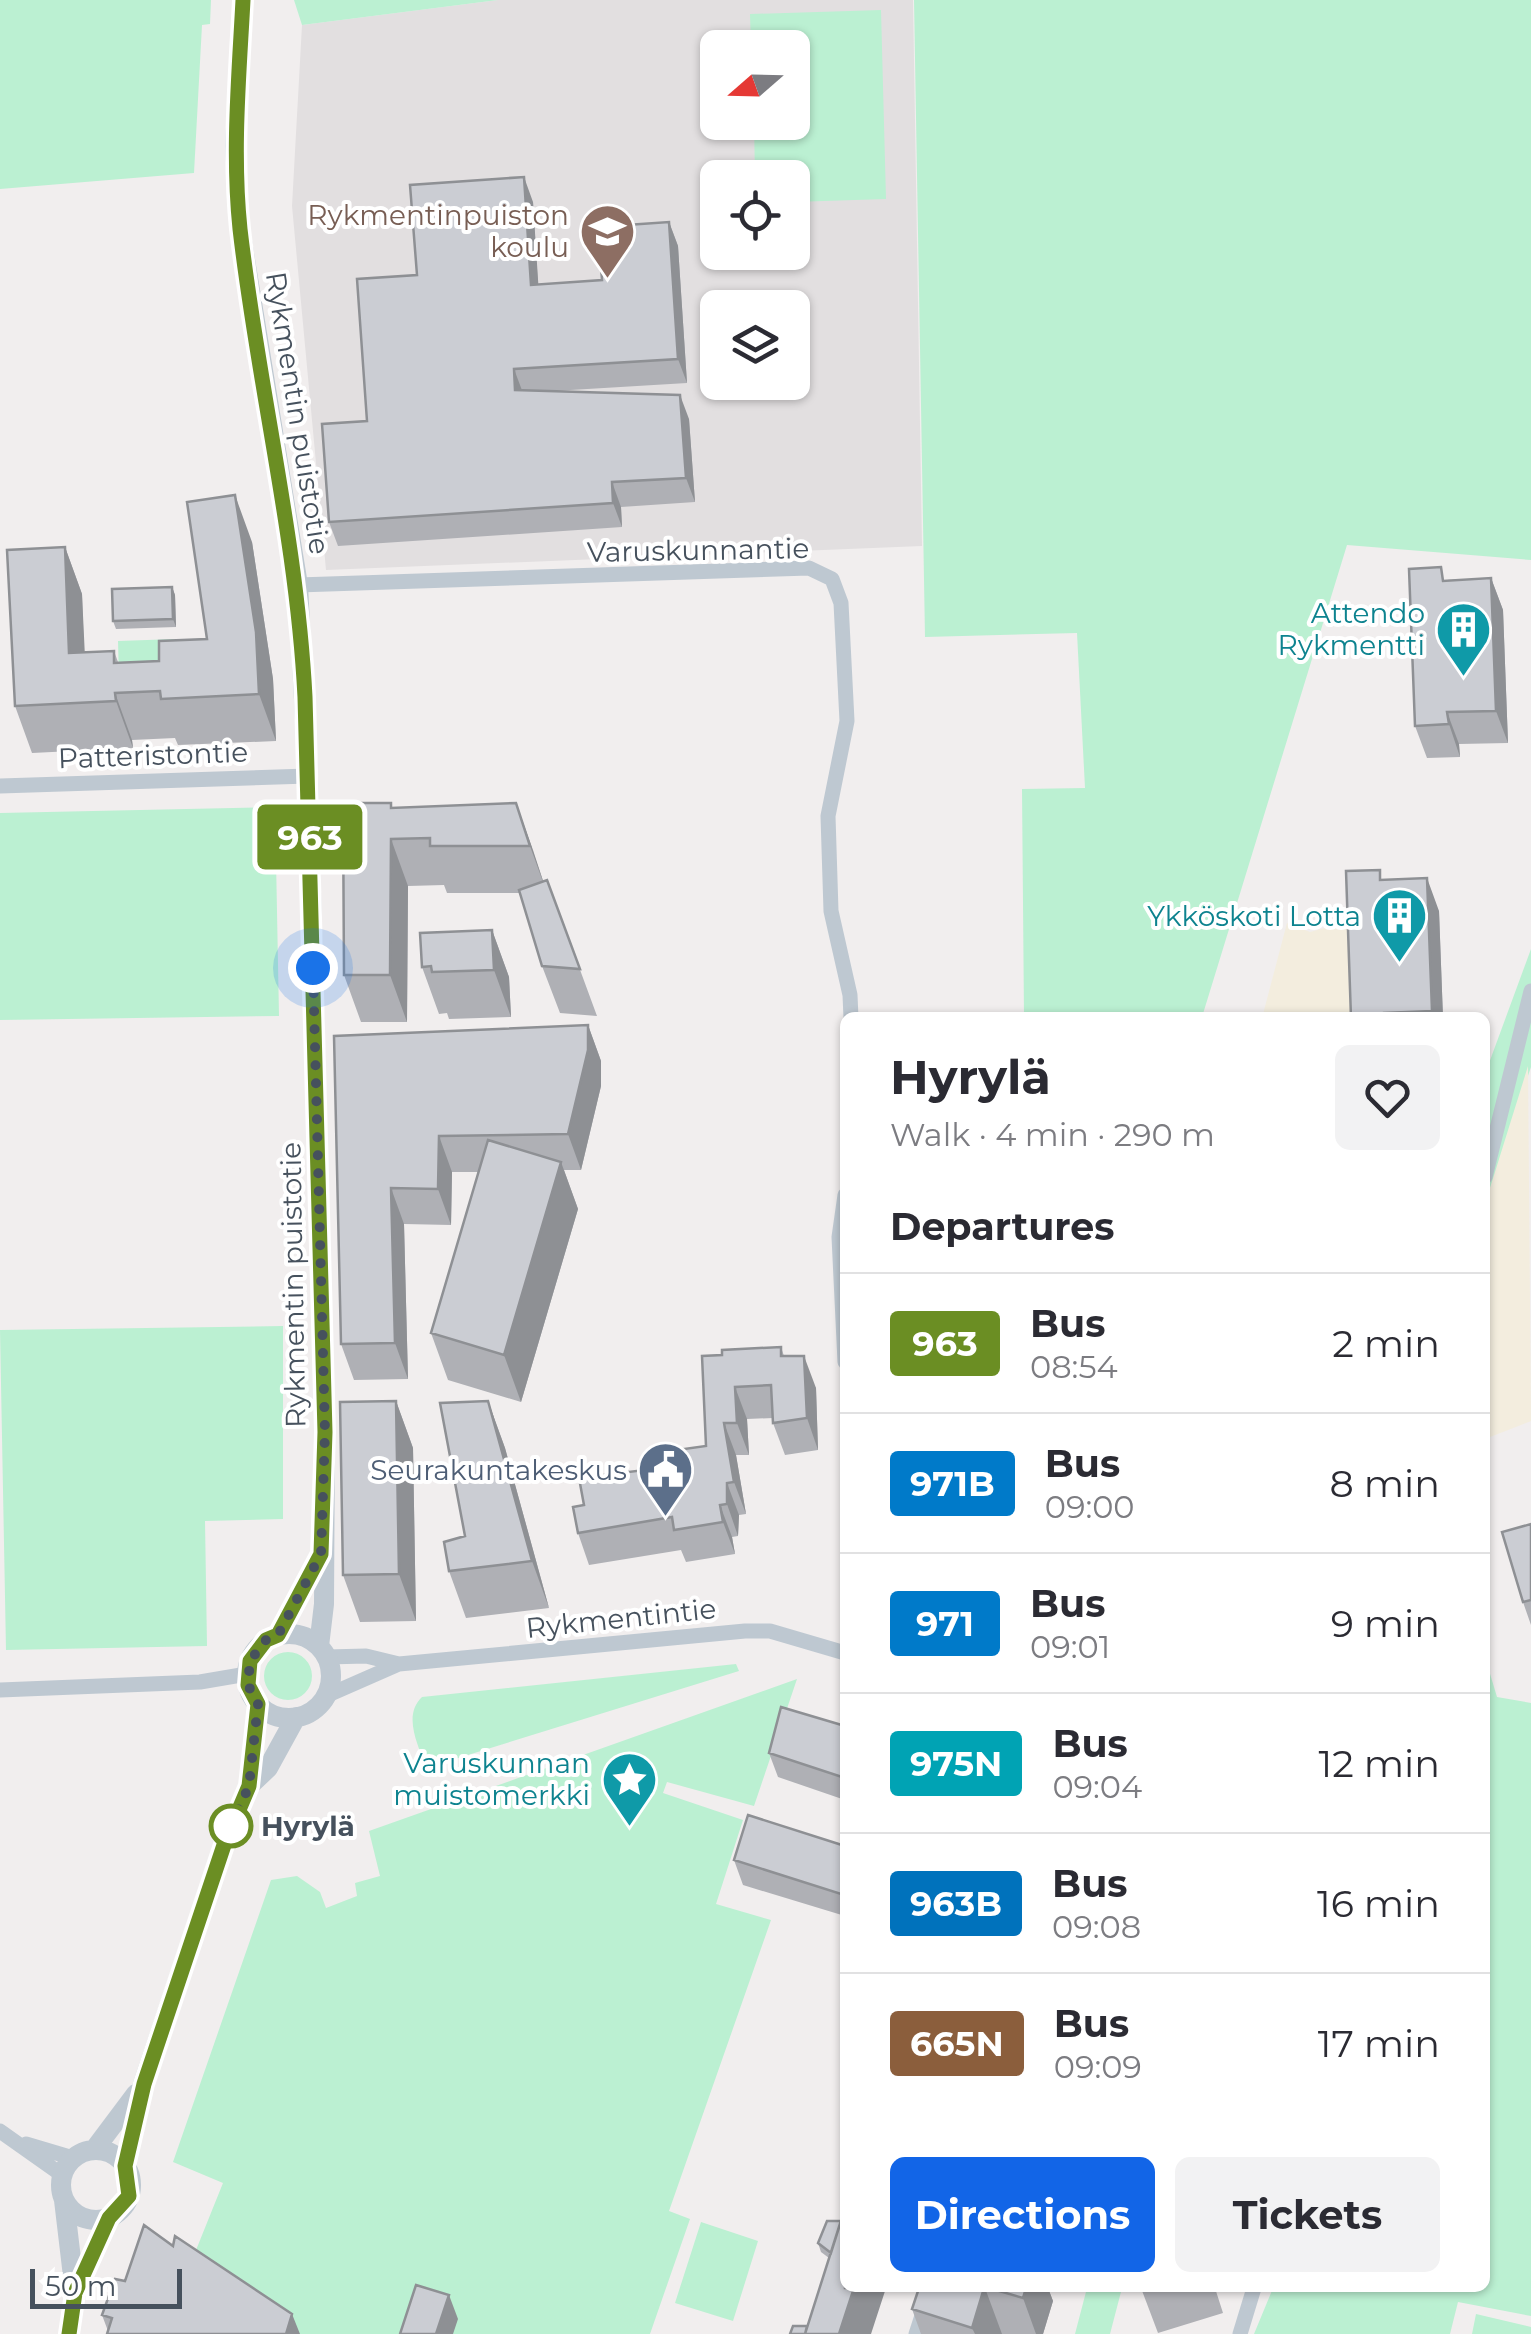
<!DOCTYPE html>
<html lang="en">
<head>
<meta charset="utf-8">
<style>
  body { margin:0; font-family:Montserrat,sans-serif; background:#f2f2f3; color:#2b2b33; height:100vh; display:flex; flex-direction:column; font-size:38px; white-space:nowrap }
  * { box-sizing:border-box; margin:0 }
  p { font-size:32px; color:#7c7c81 }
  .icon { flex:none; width:55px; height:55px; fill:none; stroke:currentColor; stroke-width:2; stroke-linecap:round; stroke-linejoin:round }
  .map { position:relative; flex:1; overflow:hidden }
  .details { position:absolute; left:840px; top:1012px; width:650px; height:1280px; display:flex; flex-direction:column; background:#fff; border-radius:15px; box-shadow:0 2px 8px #0004 }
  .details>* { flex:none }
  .badge { padding:0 20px; border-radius:8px; font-size:35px; line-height:65px }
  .needle { width:65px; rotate:250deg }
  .fabs { position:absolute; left:700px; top:30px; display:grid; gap:20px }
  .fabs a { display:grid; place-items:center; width:110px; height:110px; border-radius:15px; background:#fff; box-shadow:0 2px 8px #0004; font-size:50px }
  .scale { position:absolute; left:30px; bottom:25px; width:152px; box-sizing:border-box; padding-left:10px; border:5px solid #46515d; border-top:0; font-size:28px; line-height:35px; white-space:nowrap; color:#46515d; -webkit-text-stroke:8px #fff; paint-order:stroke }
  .you { position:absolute; width:50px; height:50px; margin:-25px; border:8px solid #fff; border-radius:50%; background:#1a73e8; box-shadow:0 0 0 15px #1a73e833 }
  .map>.badge { position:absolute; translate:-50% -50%; box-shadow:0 0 0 5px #fff }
  h2 { padding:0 50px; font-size:38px; line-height:90px }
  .round { display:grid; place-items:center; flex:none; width:105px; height:105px; border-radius:15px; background:#f2f2f3 }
  .summary { display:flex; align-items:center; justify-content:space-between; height:170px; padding:0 50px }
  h1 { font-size:48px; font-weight:700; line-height:75px }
  .action { display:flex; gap:20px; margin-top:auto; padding:20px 50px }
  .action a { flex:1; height:115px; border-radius:15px; background:#1265e7; color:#fff; font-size:40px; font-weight:700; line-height:115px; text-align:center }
  .action a+a { background:#f2f2f3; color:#2b2b33 }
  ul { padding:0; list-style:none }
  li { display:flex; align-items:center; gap:30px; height:140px; padding:0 50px; border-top:2px solid #e1e1e2 }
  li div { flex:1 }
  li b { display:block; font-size:38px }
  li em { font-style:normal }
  li .badge { min-width:110px; font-weight:700; text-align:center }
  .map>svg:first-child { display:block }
  .education { fill:#e2dfe0; fill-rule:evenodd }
  .green { fill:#bbf0d2 }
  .sand { fill:#f3edde }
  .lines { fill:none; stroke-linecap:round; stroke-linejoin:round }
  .minor { stroke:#bec8d1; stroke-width:15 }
  .tertiary { stroke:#bec8d1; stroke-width:20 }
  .wall { fill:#afb0b5 }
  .shaded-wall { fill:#8e9094 }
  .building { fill:#cbcdd3; stroke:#8e9094; stroke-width:2.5 }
  .line-casing { stroke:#fff; stroke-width:22 }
  .line { stroke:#6b8e23; stroke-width:15 }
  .walk { stroke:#46515d; stroke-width:10; stroke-dasharray:0 18 }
  .stop-dot { fill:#fff; stroke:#6b8e23; stroke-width:5 }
  .labels { text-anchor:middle; stroke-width:8; stroke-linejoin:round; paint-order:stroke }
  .education-label { font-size:28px; fill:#785e54; stroke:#fff; text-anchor:end }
  .street-label { font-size:28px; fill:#46515d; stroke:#fff }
  .culture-label { font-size:28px; fill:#0d838f; stroke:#fff; text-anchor:end }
  .service-label { font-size:28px; fill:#4e5e75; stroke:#fff; text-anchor:end }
  .stop-label { font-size:28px; font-weight:bold; fill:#46515d; stroke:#fff; text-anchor:start }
</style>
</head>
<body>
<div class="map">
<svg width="1531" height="2334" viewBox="0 0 1531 2334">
  <rect width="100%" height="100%" fill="#f1eeee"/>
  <path class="education" d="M498 0H913L922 546 326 570 292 206 302 25ZM718 48H792V122H718ZM718 178H792V252H718ZM718 308H792V382H718Z"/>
  <path class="green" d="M0 0H211L210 24 202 25 194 173 0 189Z
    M294 0H498L302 25Z
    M914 0H1531V560L1347 545 1202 1017H1024L1022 789 1085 788 1077 633 925 637Z
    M881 10 886 199 793 202 792 178 755 177 754 123 792 122V48L751 47 750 14Z
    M176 639 177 676 119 678 118 641Z
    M275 807 279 1016 0 1020V813Z
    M1531 949V1067L1485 1204V1074Z
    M283 1326V1519L205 1521 207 1646 6 1650 0 1330Z
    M264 1676a24 24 0 1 1 48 0a24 24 0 1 1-48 0Z
    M1485 1657 1497 1697 1531 1703V2316L1458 2302 1450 2334H1254L1273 2288H1485Z
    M736 1664 739 1671 426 1768C419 1746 402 1716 422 1697Z
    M797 1679 754 1806 667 1782 663 1793 743 1820 716 1904 771 1920 669 2211 690 2219 650 2334H297L190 2265 223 2183 173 2162 271 1880 297 1876 320 1892 326 1908 357 1896 355 1883 380 1876 369 1831Z
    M701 2222 758 2241 733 2321 675 2303Z
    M1087 2288H1122L1110 2334H1075Z
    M1476 2314 1531 2327V2334H1472Z"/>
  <path class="sand" d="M1351 921 1352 1017 1262 1018 1287 923 1310 932Z
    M1528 1066 1531 1421 1485 1439V1204Z"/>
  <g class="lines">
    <path class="minor" d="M298 585 809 568 832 579 841 603 847 721 828 816 831 911 850 995 851 1018
      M0 786 308 776
      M1485 1177 1531 991
      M845 1195 839 1237 845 1362
      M327 1657 366 1656 399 1664 745 1631H770L845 1653
      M0 1690 200 1682 247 1674
      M326 1696 399 1664
      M0 2131 62 2175
      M26 2144 73 2158
      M916 2334 931 2288
      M1240 2334 1254 2288"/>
    <path class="tertiary" d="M243 0 235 146 240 229 298 585 308 776 325 1433 324 1604 319 1646
      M247 1676a42 42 0 1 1 84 0a42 42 0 1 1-84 0Z
      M278 1635 318 1560
      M249 1786 268 1768 296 1717
      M94 2150 136 2094
      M61 2185a35 35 0 1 1 70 0a35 35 0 1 1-70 0Z
      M125 2166 143 2084 224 1845 249 1786 258 1704
      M64 2200 75 2293 69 2334
      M76 2291 109 2218"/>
  </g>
  <path class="wall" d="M533 202 538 285 602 280 669 222 678 246 687 383 554 391 689 419 695 502 621 507 622 527 338 546 329 522 367 421 417 275Z
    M252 542 273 679 276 741 178 745 175 738 132 740 133 748 32 753 15 706 65 547 82 594 84 653 114 651 118 662 159 661 207 639Z
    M1491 578 1503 610 1508 743 1459 744 1460 757 1427 758 1415 726 1446 580Z
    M172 587 175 595 176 627 116 629 113 621Z
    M516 803 543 881 547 880 597 1016 560 1013 542 966 520 893H447L444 885 408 886 407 1022H361L344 975 392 808Z
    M1384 880 1439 911 1443 1018H1351Z
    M492 930 509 977 511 1017 449 1019 447 1013 439 1014 422 967Z
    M588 1025 601 1061V1086L581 1170H564L578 1209 521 1402 448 1380 431 1333 478 1172H452L451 1225 404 1224 408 1379 354 1380 341 1344 334 1036Z
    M781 1347 784 1356 816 1388 818 1450 785 1455 773 1423V1418L747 1419 749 1455H736L746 1514 739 1515 738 1536 732 1537 735 1554 686 1562 681 1550 589 1565 578 1533 584 1505 686 1465 706 1446 722 1355Z
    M396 1401 413 1448 416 1621 360 1622 343 1575Z
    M488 1401 505 1448 549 1608 466 1618 449 1571 465 1536Z
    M1531 1524V1625L1523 1602Z
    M845 1726V1800L778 1777 769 1753Z
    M845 1846V1916L743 1885 734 1860Z
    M827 2221 871 2334 807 2326 829 2258 821 2252 818 2243Z
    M173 2246 108 2331 102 2315 125 2281Z
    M919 2288H1048L1053 2301 1043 2334H921L912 2309Z
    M1141 2288H1215L1223 2313 1158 2333Z"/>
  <path class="shaded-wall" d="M524 177 533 202 540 310 531 285Z
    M669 222 678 246 687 383 678 359Z
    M514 369 523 393 515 390Z
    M680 395 689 419 695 502 686 478Z
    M612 482 621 507 622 527 613 503Z
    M235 495 252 542 273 679 276 741 259 694Z
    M65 547 82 594 87 700 69 653Z
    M1491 578 1503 610 1508 743 1496 711Z
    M172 587 175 595 176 627 173 619Z
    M115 693 132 740 133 748 116 701Z
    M1447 712 1459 744 1460 757 1449 724Z
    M516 803 533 850 547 893 530 846Z
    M391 839 408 886 407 1022 390 975Z
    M1427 878 1439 911 1443 1018H1435L1432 1011Z
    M492 930 509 977 511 1017 494 970Z
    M588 1025 601 1061V1086L581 1170 568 1134Z
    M439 1136 452 1172 451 1225 438 1189Z
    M561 1162 578 1209 521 1402 504 1355Z
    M391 1188 404 1224 408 1379 395 1343Z
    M804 1356 816 1388 818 1450 807 1418Z
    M735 1387 747 1419 749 1455 737 1423Z
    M396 1401 413 1448 416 1621 399 1574Z
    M488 1401 505 1448 549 1608 532 1561Z
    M724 1423 736 1455 746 1514 734 1482Z
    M727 1483 739 1515 738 1536 727 1504Z
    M720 1505 732 1537 735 1554 723 1522Z
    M845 1881V1904L841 1894Z
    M854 2288H886L871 2334H839Z
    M984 2288H985L1002 2334H975L972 2328Z
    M1026 2288H1048L1053 2301 1043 2334H1036L1023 2298Z
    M449 2295 458 2319 453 2334H436Z
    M292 2314 300 2334H286Z"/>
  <path class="building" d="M524 177 531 285 602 280 598 227 669 222 678 359 514 369 515 390 680 395 686 478 612 482 613 503 329 522 322 424 367 421 357 279 417 275 410 185Z
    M235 495 256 632 259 694 161 699 160 691 115 693 116 701 15 706 7 550 65 547 69 653 114 651V663L159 661V641L207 639 187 502Z
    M1441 567 1443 581 1491 578 1496 711 1447 712 1449 724 1415 726 1409 569Z
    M172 587 173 619 113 621 112 589Z
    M343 803H391V808L516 803 530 846H430V838L391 839 390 975H344Z
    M1380 870V880L1427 878 1432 1011 1384 1013V1018H1351L1346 871Z
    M547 880 580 969 542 966 519 890Z
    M492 930 494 970 432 972 431 966 422 967 420 933Z
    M588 1025V1050L568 1134 439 1136 438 1189 391 1188 395 1343 341 1344 334 1036Z
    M488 1140 561 1162 504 1355 431 1333Z
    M781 1347V1356H804L807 1418 773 1423 771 1385 735 1387 737 1423H724L734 1482 727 1483V1504L720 1505 723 1522 674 1530 672 1517 578 1533 573 1507 584 1505 579 1478 686 1465 684 1449 706 1446 702 1356 722 1355V1350Z
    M396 1401 399 1574 343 1575 340 1402Z
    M488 1401 532 1561 449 1571 444 1542 465 1536 440 1403Z
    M1531 1524V1600L1523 1602 1502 1532Z
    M781 1707 845 1726V1778L769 1753Z
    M748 1815 845 1846V1881L841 1894 734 1860Z
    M845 2208V2288H854L839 2334H805Z
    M827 2221H841L831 2253 818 2243Z
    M144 2225 173 2246 175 2236 292 2314 286 2334H107L112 2318 102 2315 115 2279 125 2281Z
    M416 2285 449 2295 436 2334H400Z
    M919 2288H984L972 2328 912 2309Z
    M989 2288H1026L1023 2298Z
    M793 2326H807L805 2334H790Z"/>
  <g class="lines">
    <defs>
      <path id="line" d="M69 2334 75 2293 109 2218 129 2196 125 2166 144 2084 224 1845 249 1786 258 1704 248 1685 250 1661 266 1640 278 1635 321 1554 325 1432 305 697C297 539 258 386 240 229 232 152 239 76 243 0"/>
    </defs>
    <use href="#line" class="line-casing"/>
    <use href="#line" class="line"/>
    <path class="walk" d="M231 1826 249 1786 258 1704 248 1685 250 1661 266 1640 278 1635 321 1554 325 1432 313 968"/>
  </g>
  <defs>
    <symbol id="school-pin" viewBox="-11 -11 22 30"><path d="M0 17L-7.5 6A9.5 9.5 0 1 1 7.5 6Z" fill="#8d6e63" stroke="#fff"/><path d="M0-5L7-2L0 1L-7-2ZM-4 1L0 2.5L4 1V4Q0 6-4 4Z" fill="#fff"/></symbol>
    <symbol id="building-pin" viewBox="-11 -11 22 30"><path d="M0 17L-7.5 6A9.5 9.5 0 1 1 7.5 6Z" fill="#0f9aa8" stroke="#fff"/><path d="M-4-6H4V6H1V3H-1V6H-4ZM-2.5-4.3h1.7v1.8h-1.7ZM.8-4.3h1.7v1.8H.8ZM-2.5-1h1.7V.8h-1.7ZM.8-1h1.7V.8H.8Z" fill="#fff"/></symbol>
    <symbol id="civic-pin" viewBox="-11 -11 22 30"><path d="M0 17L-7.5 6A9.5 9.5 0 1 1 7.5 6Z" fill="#5c6f8a" stroke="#fff"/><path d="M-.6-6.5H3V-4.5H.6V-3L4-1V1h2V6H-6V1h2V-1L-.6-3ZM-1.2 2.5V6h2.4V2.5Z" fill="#fff"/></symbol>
    <symbol id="sight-pin" viewBox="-11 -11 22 30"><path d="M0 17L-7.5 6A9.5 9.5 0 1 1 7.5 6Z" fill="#0f9aa8" stroke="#fff"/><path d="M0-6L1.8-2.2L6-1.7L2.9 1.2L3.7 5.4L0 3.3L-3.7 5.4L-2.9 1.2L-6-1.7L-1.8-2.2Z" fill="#fff"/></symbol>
  </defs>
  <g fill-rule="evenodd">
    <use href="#school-pin" x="576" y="200" width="63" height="86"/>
    <use href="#building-pin" x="1432" y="598" width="63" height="86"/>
    <use href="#building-pin" x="1368" y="884" width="63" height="86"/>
    <use href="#civic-pin" x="634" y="1438" width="63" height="86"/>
    <use href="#sight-pin" x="598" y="1748" width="63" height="86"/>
  </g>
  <circle class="stop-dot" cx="231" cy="1826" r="20"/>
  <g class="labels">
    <g class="education-label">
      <text x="569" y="225">Rykmentinpuiston<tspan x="569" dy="32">koulu</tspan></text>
    </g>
    <g class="street-label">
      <text transform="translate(298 413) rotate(81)" y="10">Rykmentin puistotie</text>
      <text transform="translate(698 550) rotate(-1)" y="10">Varuskunnantie</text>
      <text transform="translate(153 755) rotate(-2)" y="10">Patteristontie</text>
      <text transform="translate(293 1285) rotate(-91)" y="10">Rykmentin puistotie</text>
      <text transform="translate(621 1618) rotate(-6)" y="10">Rykmentintie</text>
    </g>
    <g class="culture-label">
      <text x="1425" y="623">Attendo<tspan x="1425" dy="32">Rykmentti</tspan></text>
      <text x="1361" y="926">Ykköskoti Lotta</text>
      <text x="590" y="1773">Varuskunnan<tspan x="590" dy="32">muistomerkki</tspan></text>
    </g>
    <g class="service-label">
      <text x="627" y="1480">Seurakuntakeskus</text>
    </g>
    <g class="stop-label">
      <text x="261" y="1836">Hyrylä</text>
    </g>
  </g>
</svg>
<div class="fabs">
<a><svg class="needle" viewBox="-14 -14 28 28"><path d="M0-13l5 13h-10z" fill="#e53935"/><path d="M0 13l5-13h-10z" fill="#7c7c81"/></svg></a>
<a><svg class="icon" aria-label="locate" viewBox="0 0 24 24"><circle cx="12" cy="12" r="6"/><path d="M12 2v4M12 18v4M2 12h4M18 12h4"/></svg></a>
<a><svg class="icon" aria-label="layers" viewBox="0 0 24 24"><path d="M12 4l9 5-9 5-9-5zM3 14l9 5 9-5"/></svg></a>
</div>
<div class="scale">50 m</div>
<div class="you" style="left:313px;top:968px"></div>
<b class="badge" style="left:310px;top:837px;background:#6b8e23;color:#fff">963</b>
<section class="details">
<div class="summary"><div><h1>Hyrylä</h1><p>Walk · 4 min · 290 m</p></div><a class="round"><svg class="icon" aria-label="heart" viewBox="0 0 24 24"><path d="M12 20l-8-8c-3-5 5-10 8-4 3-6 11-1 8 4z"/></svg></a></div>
<h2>Departures</h2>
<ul>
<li><span class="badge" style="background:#6b8e23;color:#fff">963</span><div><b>Bus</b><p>08:54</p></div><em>2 min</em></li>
<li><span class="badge" style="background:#007ac9;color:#fff">971B</span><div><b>Bus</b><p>09:00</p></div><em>8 min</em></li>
<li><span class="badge" style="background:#007ac9;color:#fff">971</span><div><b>Bus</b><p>09:01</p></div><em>9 min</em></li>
<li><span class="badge" style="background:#00a3b4;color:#fff">975N</span><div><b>Bus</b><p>09:04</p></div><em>12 min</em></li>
<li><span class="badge" style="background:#0072bc;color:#fff">963B</span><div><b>Bus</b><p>09:08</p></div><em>16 min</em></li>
<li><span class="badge" style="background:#8b5e3c;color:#fff">665N</span><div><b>Bus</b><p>09:09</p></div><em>17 min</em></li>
</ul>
<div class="action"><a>Directions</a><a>Tickets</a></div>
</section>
</div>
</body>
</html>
